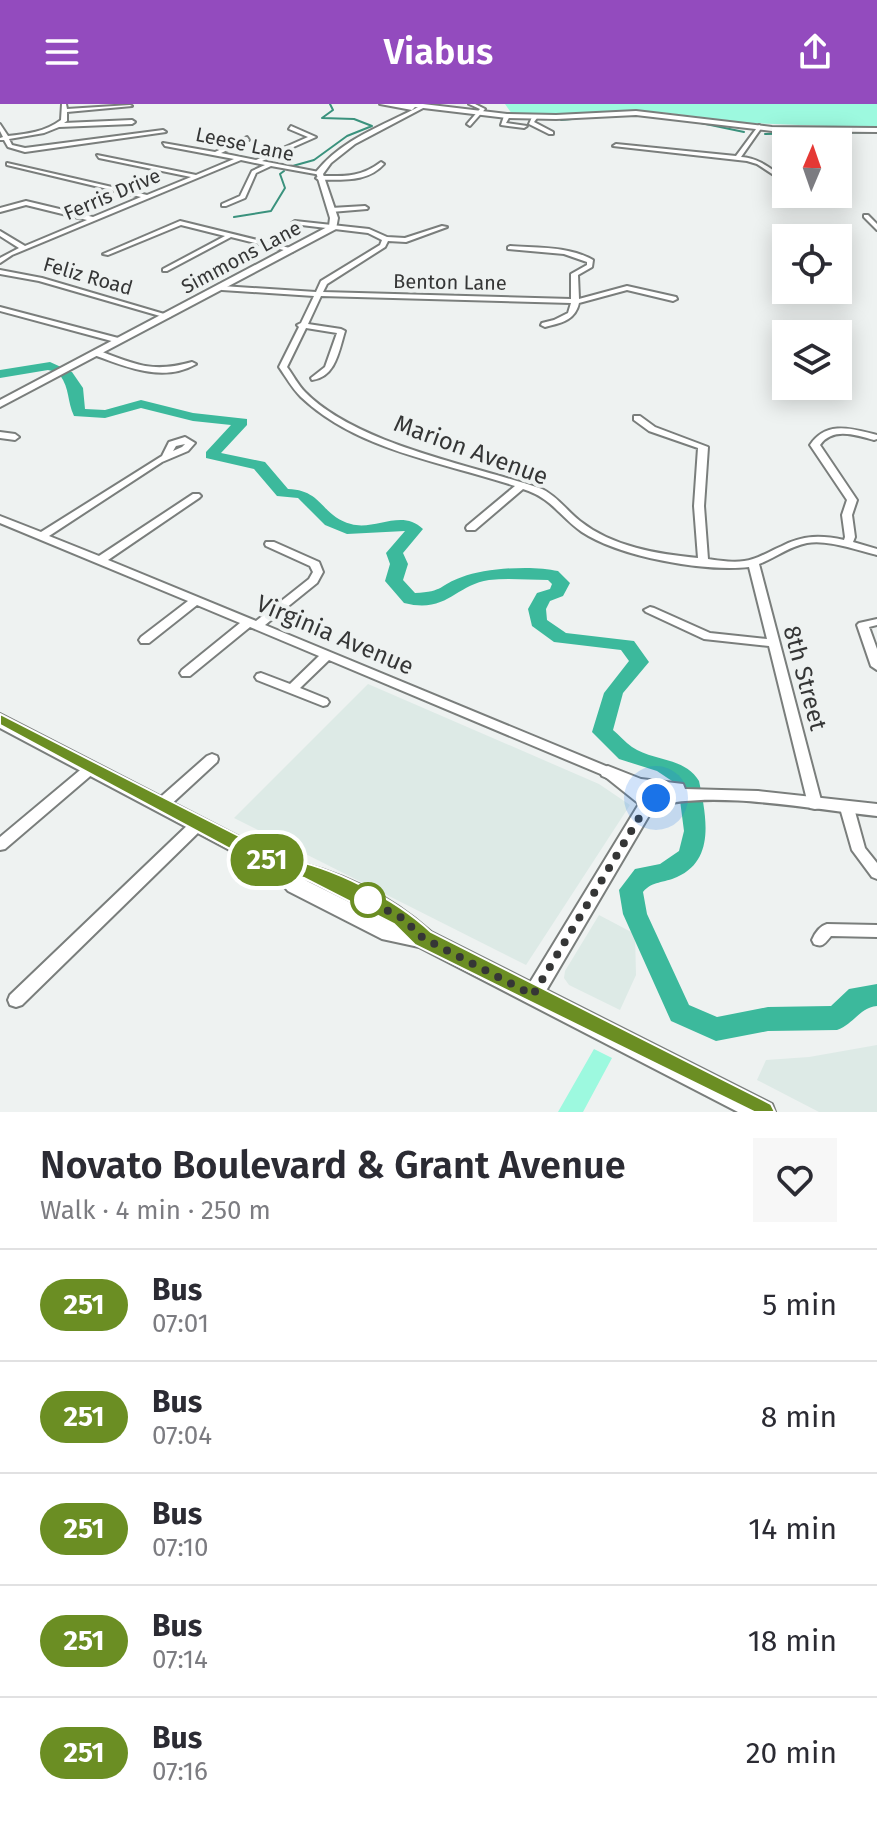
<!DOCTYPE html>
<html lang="en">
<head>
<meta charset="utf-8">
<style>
  body { margin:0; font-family:"Fira Sans",sans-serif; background:#f7f7f7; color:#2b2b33; height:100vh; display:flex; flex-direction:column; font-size:30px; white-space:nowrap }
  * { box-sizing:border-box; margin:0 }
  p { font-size:26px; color:#7c7c81 }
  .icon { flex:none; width:44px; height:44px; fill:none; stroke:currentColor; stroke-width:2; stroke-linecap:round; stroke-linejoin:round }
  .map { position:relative; height:1008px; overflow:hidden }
  .side { display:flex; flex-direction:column; background:#fff; flex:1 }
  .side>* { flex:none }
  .badge { padding:0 16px; border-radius:26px; font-size:28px; line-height:52px }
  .needle { width:52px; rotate:2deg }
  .tools { position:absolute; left:772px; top:24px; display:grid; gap:16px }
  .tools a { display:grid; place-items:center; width:80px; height:80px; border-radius:0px; background:#fff; box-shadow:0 4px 20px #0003; font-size:40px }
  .you { position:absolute; width:40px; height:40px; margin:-20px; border:6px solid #fff; border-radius:50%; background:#1a73e8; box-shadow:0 0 0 12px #1a73e833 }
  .map>.badge { position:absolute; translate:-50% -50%; box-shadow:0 0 0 4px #fff }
  .round { display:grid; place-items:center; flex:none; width:84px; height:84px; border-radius:0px; background:#f7f7f7 }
  .summary { display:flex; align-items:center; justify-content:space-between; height:136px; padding:0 40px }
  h1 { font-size:38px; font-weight:600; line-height:60px }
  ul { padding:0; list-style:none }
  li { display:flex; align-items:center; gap:24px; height:112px; padding:0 40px; border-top:2px solid #e1e1e2 }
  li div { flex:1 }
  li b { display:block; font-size:30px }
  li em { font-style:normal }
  li .badge { min-width:88px; font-weight:700; text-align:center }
  header { display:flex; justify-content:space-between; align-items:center; height:104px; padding:0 40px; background:#934bbe; color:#fff; font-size:36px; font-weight:600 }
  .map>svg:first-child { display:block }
  .built { fill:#ddeae6 }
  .green { fill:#9df9df }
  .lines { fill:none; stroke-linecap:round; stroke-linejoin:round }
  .stream { stroke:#3a927d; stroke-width:2 }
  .river { fill:#3cb99c; fill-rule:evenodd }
  .minor-casing { stroke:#7a7e7c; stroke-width:4 }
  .tertiary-casing { stroke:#7a7e7c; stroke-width:4 }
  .secondary-casing { stroke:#7a7e7c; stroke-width:4 }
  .minor { fill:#fff; fill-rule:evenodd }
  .tertiary { fill:#fff; fill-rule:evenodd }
  .secondary { fill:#fff; fill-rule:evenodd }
  .line { fill:#6b8e23; stroke:#fff; stroke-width:2 }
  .walk { stroke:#353636; stroke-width:8; stroke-dasharray:0 14.4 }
  .stop-dot { fill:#fff; stroke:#6b8e23; stroke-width:4 }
  .labels { text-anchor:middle; stroke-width:8; stroke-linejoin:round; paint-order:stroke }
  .far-street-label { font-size:20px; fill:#353636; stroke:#eef2f1 }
  .street-label { font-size:24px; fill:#353636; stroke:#eef2f1 }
</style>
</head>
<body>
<header><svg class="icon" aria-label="menu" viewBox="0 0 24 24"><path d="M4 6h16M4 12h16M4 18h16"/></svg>Viabus<svg class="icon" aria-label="share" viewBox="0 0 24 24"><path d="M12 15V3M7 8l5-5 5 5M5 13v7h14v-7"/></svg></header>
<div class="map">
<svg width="877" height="1008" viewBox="0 0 877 1008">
  <rect width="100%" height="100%" fill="#eef2f1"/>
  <path class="built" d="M368 580 599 680 630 701 526 861 234 714Z
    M599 811 635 830 636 871 620 906 569 881 564 874 565 867Z
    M877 941V1008H819L757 976 766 956 809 953Z"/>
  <path class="green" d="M505 0H877V24L749 19 660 8 512 10Z
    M594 945 612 954 583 1008H558Z"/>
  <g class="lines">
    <path class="stream" d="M561 16 572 15
      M701 19 744 28
      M765 30 877 28
      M289 63 314 56 347 32 372 22 354 15 322 14 333 6 330 0
      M234 113 271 107 285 84 280 70 284 67"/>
    <path class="river" d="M50 258 61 263V269L48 266 0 274V266Z
      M67 267 72 268 83 284 85 305 105 306 141 296 193 309 247 315V321L221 349 265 358 288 385C323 386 321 412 351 420 375 427 402 404 423 425L403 449 408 460 403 476 415 489C444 488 439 481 462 473 486 464 533 461 558 467L570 479 563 492 550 497 546 505 547 516 566 529 634 537 649 558 623 589 613 626C619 631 625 638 632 643 652 657 685 653 699 677 706 711 716 756 677 773 664 779 652 777 643 788L647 810 689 901 717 913 768 903 831 902 849 885 877 880V902C859 904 854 920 837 926L768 927 716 937 671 917 623 810 619 786 635 765 660 760 679 747 684 727 678 681 657 667 619 655 592 628 604 589 629 557 621 546 554 538 532 522 528 505 537 489 550 485 552 480 548 476C529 476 508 474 489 476 455 481 447 510 404 499L385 477 390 460 386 449 405 427 347 430 325 421 298 394 277 392 254 365 206 354V348L231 321 193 317 141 304 105 314 74 312C67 297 70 285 60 271Z"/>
    <defs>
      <path id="minor" d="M62 0H66L67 5 130 1 132 2 67 8V17L64 19 132 16 135 18 132 20 59 23 44 29 9 35 12 41 25 44 163 26 166 28 25 48 8 43 4 36H0V34L3 33 0 27V20L8 32C27 30 45 28 61 16Z
        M469 0H475L485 5 470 22 467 20 480 5Z
        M507 10 510 12 506 19 527 22 524 24 501 21 504 12Z
        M532 13 537 14 534 18 553 28V30H549L529 20Z
        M759 21 762 23 741 53C759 54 771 65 786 75V79L757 60 747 57 613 42 616 40 736 52Z
        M291 22 316 33 262 57 319 68 321 69V71L271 62 256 69 245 94 226 102H222V100L240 92 252 67 265 61 241 56 12 151 0 159V154L19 144 0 132V127L25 142 87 116 26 101 0 108V104L26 97 93 113 141 93 7 61V59L147 91 191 73 99 54 97 51 196 71 234 55 165 42 163 39 215 48 247 33 249 36 221 49 256 56 308 33 289 25Z
        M381 58 384 60C367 79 342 75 319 76L316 74 319 72C344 72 360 74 381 58Z
        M365 102 368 104 367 105 331 108 328 106 331 104Z
        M864 111H868L877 120V126L864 113Z
        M180 117 294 145 295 146 292 148 231 133 167 167H163V165L225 132 181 121 108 151 103 150Z
        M295 117 369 125 387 133 405 134 442 122 447 123 406 138 388 137 385 143 327 180 323 188 571 195V170L587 161V158L564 150 508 145V143L510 142C537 144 569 142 593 156L592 163 578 171 579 195 627 182 676 193 677 195 673 197 627 186 579 199C575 217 560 219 545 223L541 221 542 219 554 216 568 209 571 199 321 192 308 220 341 225 345 227C339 246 336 273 312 276L311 274 325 263 337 229 306 224 287 263C293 271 298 281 305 288 357 341 473 361 542 385 558 393 567 407 580 417 613 443 657 450 698 454L694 402 698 344 649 327 634 316V312H640L655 323 708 343 704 402 708 455C722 457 739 460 753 455 763 452 772 446 782 442 803 431 821 431 844 436L845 433 842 411 847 396 810 341C827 316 852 325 877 331V335L874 336C855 331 833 323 820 341L857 396 852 411 855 433 853 438 877 445V451C857 446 827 435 807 439 790 442 775 454 759 460L822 700 820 704 815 705 810 704 808 700 769 542 704 535 646 508 644 506 650 503 654 504 710 529 767 535 749 463C704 468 620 453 582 428 559 412 552 394 523 385L475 426H467L466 424 467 422 515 382C443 358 358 347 301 293 292 284 286 273 279 263L299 223 297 221 301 219 314 192 222 186 218 184 222 182 316 188 321 177 380 141 382 136 368 129 293 120 292 119Z
        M0 166 42 174 171 212 167 214 39 177 0 170Z
        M0 203 122 235 123 237 119 239 0 207Z
        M94 247H100C136 261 153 269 192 258L196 260C163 279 127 263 94 251Z
        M0 328 15 330 19 333 15 336 0 334Z
        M185 333 195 339 188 347 162 358 49 432 99 452 193 390H199L201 392 199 394 108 456 256 517 309 475 313 468 310 462 266 442 265 440 266 438H274L319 458 323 468 317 479 265 521 613 665 653 695 655 699 653 703 648 704 643 703 603 671 329 556 300 584 327 595 329 598 327 601 323 602 257 576 255 573 257 570 261 569 290 580 319 552 250 523 190 572H182L180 569 182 566 240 519 197 501 149 539H141L139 536 141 533 188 497 0 419V412L41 428 162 352 169 338ZM185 340 182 343 173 347 176 342Z
        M877 515V521L869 523 877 545V566L871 562 857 521 859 519Z
        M212 650 217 652 218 655 217 658 166 705 161 706 156 705 154 701 156 697 207 652Z
        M90 660 95 662 96 665 95 668 5 745 0 746V733L85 662Z
        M847 699 852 700 854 704 865 744 877 759V775L872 773 852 746 840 704 842 700Z
        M197 716 202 717 204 721 202 725 22 901 16 903 10 901 8 896 10 891 192 717Z
        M827 820 877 821V833L831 832C825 839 823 844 814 840L812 836C815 829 820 822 827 820Z"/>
      <path id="tertiary" d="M420 2 425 3 355 40 331 59 323 70 338 114 336 125 0 303V296L329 122 330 114 316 68C343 34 383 22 420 2Z
        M608 662 641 675 683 680 685 685 758 687 877 700V712C816 706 711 685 654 703L540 897 533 900 526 897 523 891 526 885 642 695 660 689 639 687 602 672 600 668 602 664Z"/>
      <path id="secondary" d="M380 0H423L507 10 556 11 636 7 772 23 877 24V28L772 27 636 11 556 15 507 14 415 3 412 6Z
        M0 610 282 755C338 766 388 790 431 828L772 1000 775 1008H738L419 843 382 835 288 787 271 768 0 624ZM305 776 348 793 389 818Z"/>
    </defs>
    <use href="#minor" class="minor-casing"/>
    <use href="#tertiary" class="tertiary-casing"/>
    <use href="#secondary" class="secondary-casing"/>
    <use href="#minor" class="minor"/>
    <use href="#tertiary" class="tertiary"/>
    <use href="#secondary" class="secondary"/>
  </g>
  <path class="line" d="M0 610 282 754C331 762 395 794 431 828L771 1000 775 1008H754L415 841 394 820 304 774 271 767 0 621Z"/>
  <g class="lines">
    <path class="walk" d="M368 796 365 795 402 814 423 834 533 891 648 699 656 694"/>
  </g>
  <circle class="stop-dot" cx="368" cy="796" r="16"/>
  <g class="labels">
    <g class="far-street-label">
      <text transform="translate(245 40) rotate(12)" y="7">Leese Lane</text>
      <text transform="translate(112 90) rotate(-23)" y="7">Ferris Drive</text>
      <text transform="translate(241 153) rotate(-28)" y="7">Simmons Lane</text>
      <text transform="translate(88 172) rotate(16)" y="7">Feliz Road</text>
      <text transform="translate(450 178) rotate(1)" y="7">Benton Lane</text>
    </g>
    <g class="street-label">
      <text transform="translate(471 346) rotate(20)" y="8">Marion Avenue</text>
      <text transform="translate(335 531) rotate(23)" y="8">Virginia Avenue</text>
      <text transform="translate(805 574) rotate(75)" y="8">8th Street</text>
    </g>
  </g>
</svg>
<div class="tools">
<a><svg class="needle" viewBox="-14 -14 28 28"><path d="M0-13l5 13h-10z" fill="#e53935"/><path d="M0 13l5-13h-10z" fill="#7c7c81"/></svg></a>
<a><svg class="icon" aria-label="locate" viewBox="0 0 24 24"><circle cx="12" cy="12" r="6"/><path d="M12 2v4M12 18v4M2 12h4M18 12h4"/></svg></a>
<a><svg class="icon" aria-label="layers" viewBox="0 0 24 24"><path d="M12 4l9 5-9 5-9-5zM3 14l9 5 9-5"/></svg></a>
</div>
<div class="you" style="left:656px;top:694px"></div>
<b class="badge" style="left:267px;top:756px;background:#6b8e23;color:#fff">251</b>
</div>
<section class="side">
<div class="summary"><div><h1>Novato Boulevard &amp; Grant Avenue</h1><p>Walk · 4 min · 250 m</p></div><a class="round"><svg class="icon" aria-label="heart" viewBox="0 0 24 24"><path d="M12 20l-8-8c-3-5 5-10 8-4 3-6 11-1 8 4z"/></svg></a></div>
<ul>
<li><span class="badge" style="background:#6b8e23;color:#fff">251</span><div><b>Bus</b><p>07:01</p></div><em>5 min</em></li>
<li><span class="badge" style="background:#6b8e23;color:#fff">251</span><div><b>Bus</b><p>07:04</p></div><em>8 min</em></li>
<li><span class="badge" style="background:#6b8e23;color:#fff">251</span><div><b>Bus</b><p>07:10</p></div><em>14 min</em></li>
<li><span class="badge" style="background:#6b8e23;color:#fff">251</span><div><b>Bus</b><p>07:14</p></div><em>18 min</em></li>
<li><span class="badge" style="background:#6b8e23;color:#fff">251</span><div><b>Bus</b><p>07:16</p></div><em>20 min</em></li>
</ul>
</section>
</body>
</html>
